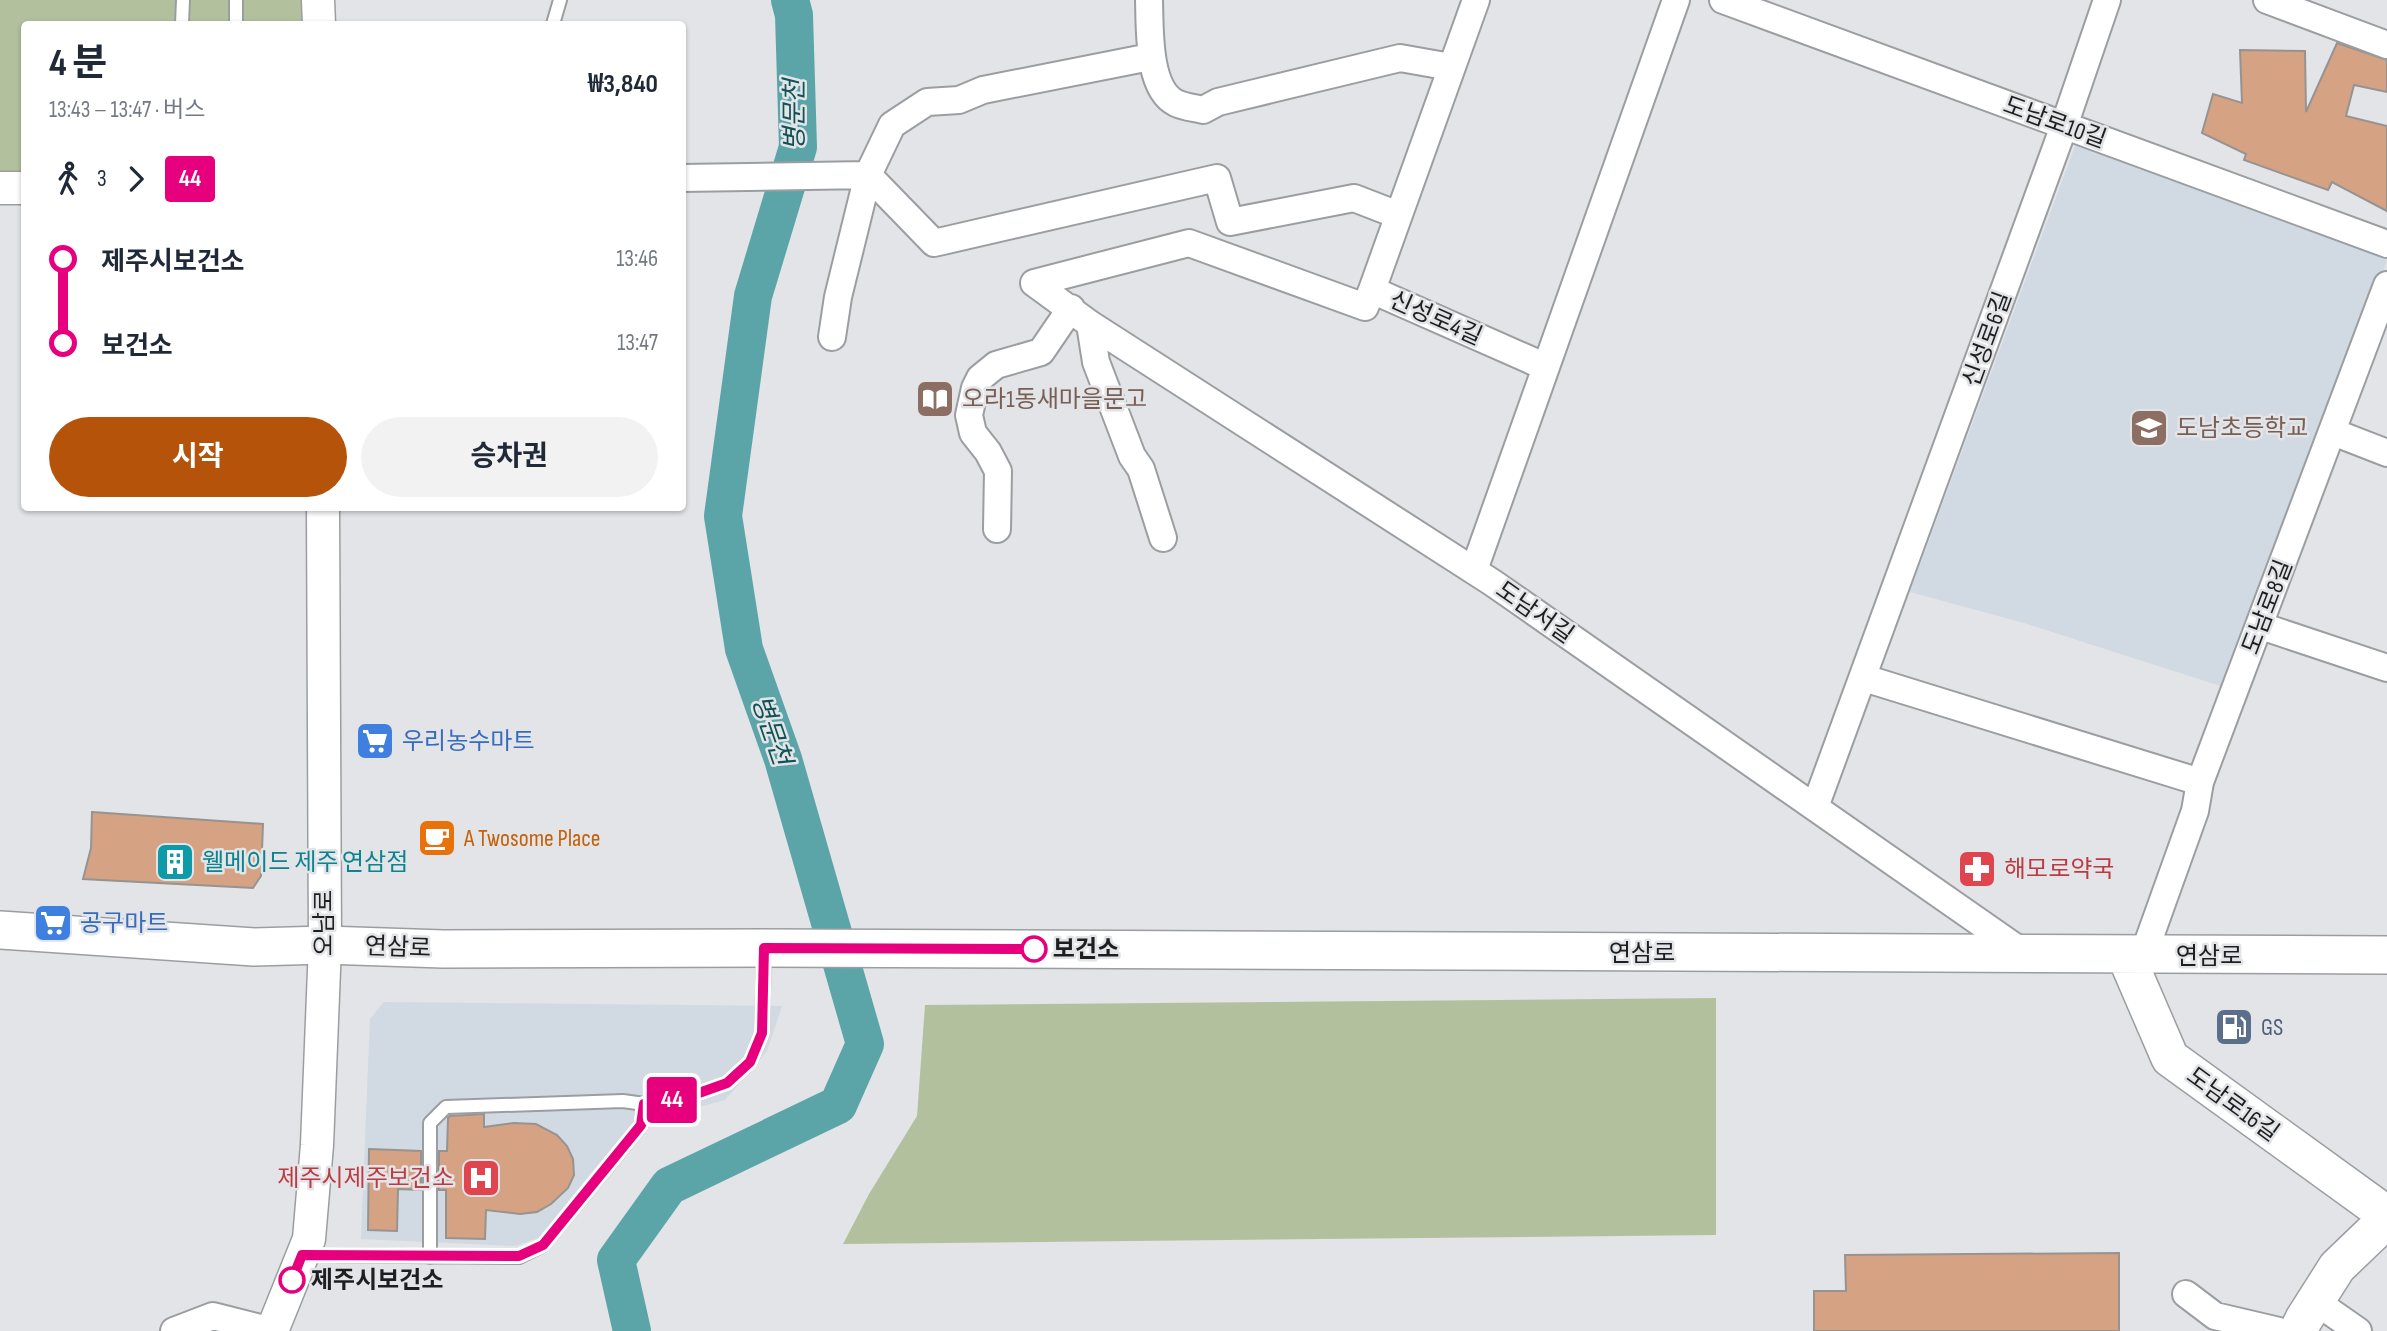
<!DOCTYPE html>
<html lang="ko">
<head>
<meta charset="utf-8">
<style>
  body { margin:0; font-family:"Sofia Sans Condensed","Noto Sans KR",sans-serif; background:#f2f2f3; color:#1f2937; height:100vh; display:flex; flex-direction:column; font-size:26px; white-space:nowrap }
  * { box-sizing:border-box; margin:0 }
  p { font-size:23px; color:#747a83 }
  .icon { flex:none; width:38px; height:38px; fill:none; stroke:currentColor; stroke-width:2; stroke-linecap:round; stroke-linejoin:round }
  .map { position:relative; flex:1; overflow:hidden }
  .details { position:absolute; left:21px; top:21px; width:665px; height:490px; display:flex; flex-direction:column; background:#fff; border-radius:7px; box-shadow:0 2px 5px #0004 }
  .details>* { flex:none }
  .badge { padding:0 14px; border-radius:5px; font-size:24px; line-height:46px }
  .map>.badge { position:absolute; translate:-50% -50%; box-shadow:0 0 0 4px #fff }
  .legs { display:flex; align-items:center; gap:10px; height:77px; padding:0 28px; font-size:23px }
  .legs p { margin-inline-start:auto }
  .headline { display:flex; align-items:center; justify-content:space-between; height:119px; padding:0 28px }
  h1 { font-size:38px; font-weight:700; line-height:52px }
  .button { display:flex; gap:14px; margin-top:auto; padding:14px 28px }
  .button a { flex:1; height:80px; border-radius:42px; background:#b45309; color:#fff; font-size:28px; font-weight:700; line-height:80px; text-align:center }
  .button a+a { background:#f2f2f3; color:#1f2937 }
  ul { padding:0 28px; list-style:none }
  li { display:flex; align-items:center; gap:24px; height:84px; font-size:26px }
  li i { display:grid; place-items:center; width:10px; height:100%; margin:0 9px; background:currentColor }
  li i::after { content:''; width:18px; height:18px; margin:-9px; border:5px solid; border-radius:50%; background:#fff }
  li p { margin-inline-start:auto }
  li:first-child i { background:linear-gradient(#0000 50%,currentColor 0) }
  li:last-child i { background:linear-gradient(currentColor 50%,#0000 0) }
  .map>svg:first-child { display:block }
  .built { fill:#d1d9e2 }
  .green { fill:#b3c09e }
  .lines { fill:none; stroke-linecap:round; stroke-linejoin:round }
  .river { stroke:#5ba5a9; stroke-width:38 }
  .building { fill:#d5a383; stroke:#979391; stroke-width:2 }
  .service-casing { stroke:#9b9ea1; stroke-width:16 }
  .minor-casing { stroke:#9b9ea1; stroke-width:30 }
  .tertiary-casing { stroke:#9b9ea1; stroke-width:35 }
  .secondary-casing { stroke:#9b9ea1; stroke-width:40 }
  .service { stroke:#fff; stroke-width:12 }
  .minor { stroke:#fff; stroke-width:26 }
  .tertiary { stroke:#fff; stroke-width:32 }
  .secondary { stroke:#fff; stroke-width:37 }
  .line-1-casing { stroke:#fff; stroke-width:16 }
  .line-1 { stroke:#e6007e; stroke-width:10 }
  .stop-1-dot { fill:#fff; stroke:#e6007e; stroke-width:3.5 }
  .labels { text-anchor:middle; stroke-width:5; stroke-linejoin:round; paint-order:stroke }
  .street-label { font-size:24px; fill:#1c1e1f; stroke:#e2e4e7 }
  .education-label { font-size:24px; fill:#785e54; stroke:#e2e4e7; text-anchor:start }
  .shop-label { font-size:24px; fill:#366cbe; stroke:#e2e4e7; text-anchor:start }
  .food-label { font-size:24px; fill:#c56008; stroke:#e2e4e7; text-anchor:start }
  .culture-label { font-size:24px; fill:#0d838f; stroke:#e2e4e7; text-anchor:start }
  .health-label { font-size:24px; fill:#be3a42; stroke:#e2e4e7; text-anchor:start }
  .stop-label { font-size:24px; font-weight:bold; fill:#1c1e1f; stroke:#e2e4e7; text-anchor:start }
  .service-label { font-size:24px; fill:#4e5e75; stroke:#e2e4e7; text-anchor:start }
  .water-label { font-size:26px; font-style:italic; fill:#105256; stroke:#e2e4e7 }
</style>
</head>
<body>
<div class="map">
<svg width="2387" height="1331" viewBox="0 0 2387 1331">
  <rect width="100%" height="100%" fill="#e2e4e7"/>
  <path class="built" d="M2078 138 2387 260 2233 690 2024 623 1910 592Z
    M384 1002 782 1006 767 1051 725 1100 655 1119 541 1237 515 1246 361 1239 370 1019Z"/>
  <path class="green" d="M0 0H318L319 24H24V183H0Z
    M1716 998V1235L843 1244 869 1194 917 1116 925 1005Z"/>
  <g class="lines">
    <path class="river" d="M632 1331 616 1260 669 1186 838 1105 865 1044 783 759 744 649 723 516 753 296 798 147 794 15 790 0"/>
  </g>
  <path class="building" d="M2337 43 2387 60V92L2354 85 2346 116 2387 126V211L2332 182 2328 190 2244 160 2246 154 2202 133 2213 94 2242 103 2240 50 2305 51 2306 112Z
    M92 812 263 824 261 876 253 888 83 879 91 848Z
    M484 1114V1127L514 1123 536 1124 557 1135 567 1146 573 1159 574 1175 568 1188 551 1204 537 1212 520 1214 486 1210 485 1239 446 1238V1190H439V1151H447L448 1118 450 1116Z
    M369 1149 421 1151V1190L398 1189 397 1231 368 1230Z
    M2119 1253V1331H1814V1291H1846L1845 1255Z"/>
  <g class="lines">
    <defs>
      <path id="service" d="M182 24 183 0
        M236 24V0
        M553 24 560 0
        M305 1255 519 1257 543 1245 620 1151 641 1125 644 1104
        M430 1257V1123L446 1107 623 1101 644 1104 685 1098 727 1083 750 1062 762 1033 764 952"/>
      <path id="minor" d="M1149 0C1150 27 1147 89 1176 103 1184 107 1195 108 1203 110L1218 102 1400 58 1451 67
        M1723 0 2387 244
        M2267 0 2387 45
        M682 178 868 175 934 243 1217 178 1230 222 1354 198 1398 215
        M1034 283 1090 324 1493 583 2025 954
        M1034 283 1189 243 1365 307 1372 290
        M1090 324 1096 362 1132 456 1141 469 1163 538
        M832 337 838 297 868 175 892 125 927 102 959 100 983 90 1150 57
        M1546 367 1676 0
        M2333 432 2387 453
        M997 529 998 471 988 452 973 433 969 415 975 388 980 378 996 365 1041 352 1071 308
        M1474 570 1546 367 1372 290 1476 0
        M2261 626 2387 668
        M1864 678 2200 782
        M1815 807 2064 126 2107 0
        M2143 956 2195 811 2200 782 2387 285
        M2186 1294 2215 1316 2279 1331
        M2315 1301 2358 1331
        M174 1331 213 1316 272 1331"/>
      <path id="tertiary" d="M318 0 319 24
        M0 188H24
        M272 1331 309 1239 317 1145 325 945 323 508"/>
      <path id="secondary" d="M0 930 254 947 325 945 443 949 764 948 2387 955
        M2126 956 2170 1058 2387 1215
        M2298 1331 2304 1319 2337 1267 2387 1219"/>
    </defs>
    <use href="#service" class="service-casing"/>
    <use href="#minor" class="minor-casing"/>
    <use href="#tertiary" class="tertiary-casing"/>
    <use href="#secondary" class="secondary-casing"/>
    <use href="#service" class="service"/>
    <use href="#minor" class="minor"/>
    <use href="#tertiary" class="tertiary"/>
    <use href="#secondary" class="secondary"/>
  </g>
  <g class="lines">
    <defs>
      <path id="line-1" d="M292 1280 302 1255 519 1256 543 1245 641 1125 644 1104 685 1098 727 1083 750 1062 762 1033 764 948 1034 949"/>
    </defs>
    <use href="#line-1" class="line-1-casing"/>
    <use href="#line-1" class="line-1"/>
  </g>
  <defs>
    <symbol id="library-square" viewBox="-11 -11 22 22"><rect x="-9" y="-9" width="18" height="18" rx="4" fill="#8d6e63" stroke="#e2e4e7"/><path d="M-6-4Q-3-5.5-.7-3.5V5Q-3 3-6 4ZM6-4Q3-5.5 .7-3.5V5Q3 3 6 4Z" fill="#fff"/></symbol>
    <symbol id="school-square" viewBox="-11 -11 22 22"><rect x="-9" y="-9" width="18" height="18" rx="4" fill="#8d6e63" stroke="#e2e4e7"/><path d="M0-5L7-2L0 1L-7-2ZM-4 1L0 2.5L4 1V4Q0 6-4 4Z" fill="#fff"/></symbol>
    <symbol id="supermarket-square" viewBox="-11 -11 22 22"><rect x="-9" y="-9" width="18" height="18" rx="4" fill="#3f7fe0" stroke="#e2e4e7"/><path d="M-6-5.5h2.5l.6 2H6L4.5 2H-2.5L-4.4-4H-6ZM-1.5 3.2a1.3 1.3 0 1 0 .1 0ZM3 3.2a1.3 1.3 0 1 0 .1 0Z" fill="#fff"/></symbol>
    <symbol id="cafe-square" viewBox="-11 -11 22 22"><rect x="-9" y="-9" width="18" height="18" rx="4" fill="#e8710a" stroke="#e2e4e7"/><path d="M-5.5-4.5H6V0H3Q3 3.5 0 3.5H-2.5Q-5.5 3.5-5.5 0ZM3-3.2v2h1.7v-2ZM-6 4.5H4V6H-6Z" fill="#fff"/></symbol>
    <symbol id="building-square" viewBox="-11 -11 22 22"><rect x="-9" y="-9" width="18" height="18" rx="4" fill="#0f9aa8" stroke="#e2e4e7"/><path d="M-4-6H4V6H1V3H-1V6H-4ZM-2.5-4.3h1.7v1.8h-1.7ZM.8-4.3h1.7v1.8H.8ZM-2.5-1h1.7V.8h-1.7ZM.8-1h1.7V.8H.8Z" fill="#fff"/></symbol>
    <symbol id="pharmacy-square" viewBox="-11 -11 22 22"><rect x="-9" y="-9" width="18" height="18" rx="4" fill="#e0444e" stroke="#e2e4e7"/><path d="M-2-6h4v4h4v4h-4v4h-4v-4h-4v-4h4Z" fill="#fff"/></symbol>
    <symbol id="fuel-square" viewBox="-11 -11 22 22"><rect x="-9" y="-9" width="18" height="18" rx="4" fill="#5c6f8a" stroke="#e2e4e7"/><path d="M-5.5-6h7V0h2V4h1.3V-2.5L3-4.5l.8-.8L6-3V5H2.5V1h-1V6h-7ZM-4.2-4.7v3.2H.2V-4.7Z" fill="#fff"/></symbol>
    <symbol id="hospital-square" viewBox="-11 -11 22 22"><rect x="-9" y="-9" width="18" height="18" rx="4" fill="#e0444e" stroke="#e2e4e7"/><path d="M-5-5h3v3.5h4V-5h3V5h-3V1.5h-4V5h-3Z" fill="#fff"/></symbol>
  </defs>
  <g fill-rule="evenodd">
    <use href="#library-square" x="913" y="377" width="44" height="44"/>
    <use href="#school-square" x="2127" y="406" width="44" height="44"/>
    <use href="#supermarket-square" x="353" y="719" width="44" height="44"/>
    <use href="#cafe-square" x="415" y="816" width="44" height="44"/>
    <use href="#building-square" x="153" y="840" width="44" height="44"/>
    <use href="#pharmacy-square" x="1955" y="847" width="44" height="44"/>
    <use href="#supermarket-square" x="31" y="901" width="44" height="44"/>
    <use href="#fuel-square" x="2212" y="1005" width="44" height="44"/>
    <use href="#hospital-square" x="459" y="1156" width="44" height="44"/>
  </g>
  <g class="stop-1-dot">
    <circle cx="1034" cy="949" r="12"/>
    <circle cx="292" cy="1280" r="12"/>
  </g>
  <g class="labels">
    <g class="street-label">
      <text transform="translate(2055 122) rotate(20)" y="8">도남로10길</text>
      <text transform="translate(1436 318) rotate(24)" y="8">신성로4길</text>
      <text transform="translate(1987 339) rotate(-70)" y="8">신성로6길</text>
      <text transform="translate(2267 607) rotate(-69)" y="8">도남로8길</text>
      <text transform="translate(1535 612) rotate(35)" y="8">도남서길</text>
      <text transform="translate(324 923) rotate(-90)" y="8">오남로</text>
      <text transform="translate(398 947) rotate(2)" y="8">연삼로</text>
      <text x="1642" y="961">연삼로</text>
      <text x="2209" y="964">연삼로</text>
      <text transform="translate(2233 1104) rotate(36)" y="8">도남로16길</text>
    </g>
    <g class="education-label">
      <text x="962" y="407">오라1동새마을문고</text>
      <text x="2176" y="436">도남초등학교</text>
    </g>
    <g class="shop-label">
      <text x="402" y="749">우리농수마트</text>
      <text x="80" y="931">공구마트</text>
    </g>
    <g class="food-label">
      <text x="464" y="846">A Twosome Place</text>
    </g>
    <g class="culture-label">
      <text x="202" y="870">웰메이드 제주 연삼점</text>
    </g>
    <g class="health-label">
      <text x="2004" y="877">해모로약국</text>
      <text x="454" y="1186" text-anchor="end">제주시제주보건소</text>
    </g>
    <g class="stop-label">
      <text x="1053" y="957">보건소</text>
      <text x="311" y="1288">제주시보건소</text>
    </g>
    <g class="service-label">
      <text x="2261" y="1035">GS</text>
    </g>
    <g class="water-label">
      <text transform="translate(794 115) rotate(-90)" y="9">병문천</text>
      <text transform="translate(772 730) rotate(71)" y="9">병문천</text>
    </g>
  </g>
</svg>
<b class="badge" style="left:672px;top:1100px;background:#e6007e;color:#fff">44</b>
<section class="details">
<div class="headline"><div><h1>4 분</h1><p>13:43 – 13:47 · 버스</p></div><b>₩3,840</b></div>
<div class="legs"><svg class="icon" aria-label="walk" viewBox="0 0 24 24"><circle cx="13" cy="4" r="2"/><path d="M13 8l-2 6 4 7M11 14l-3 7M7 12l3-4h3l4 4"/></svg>3<svg class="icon" aria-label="forward" viewBox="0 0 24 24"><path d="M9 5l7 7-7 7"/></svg><b class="badge" style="background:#e6007e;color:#fff">44</b></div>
<ul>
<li><i style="color:#e6007e"></i><b>제주시보건소</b><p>13:46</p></li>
<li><i style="color:#e6007e"></i><b>보건소</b><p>13:47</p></li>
</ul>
<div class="button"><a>시작</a><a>승차권</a></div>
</section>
</div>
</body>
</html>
